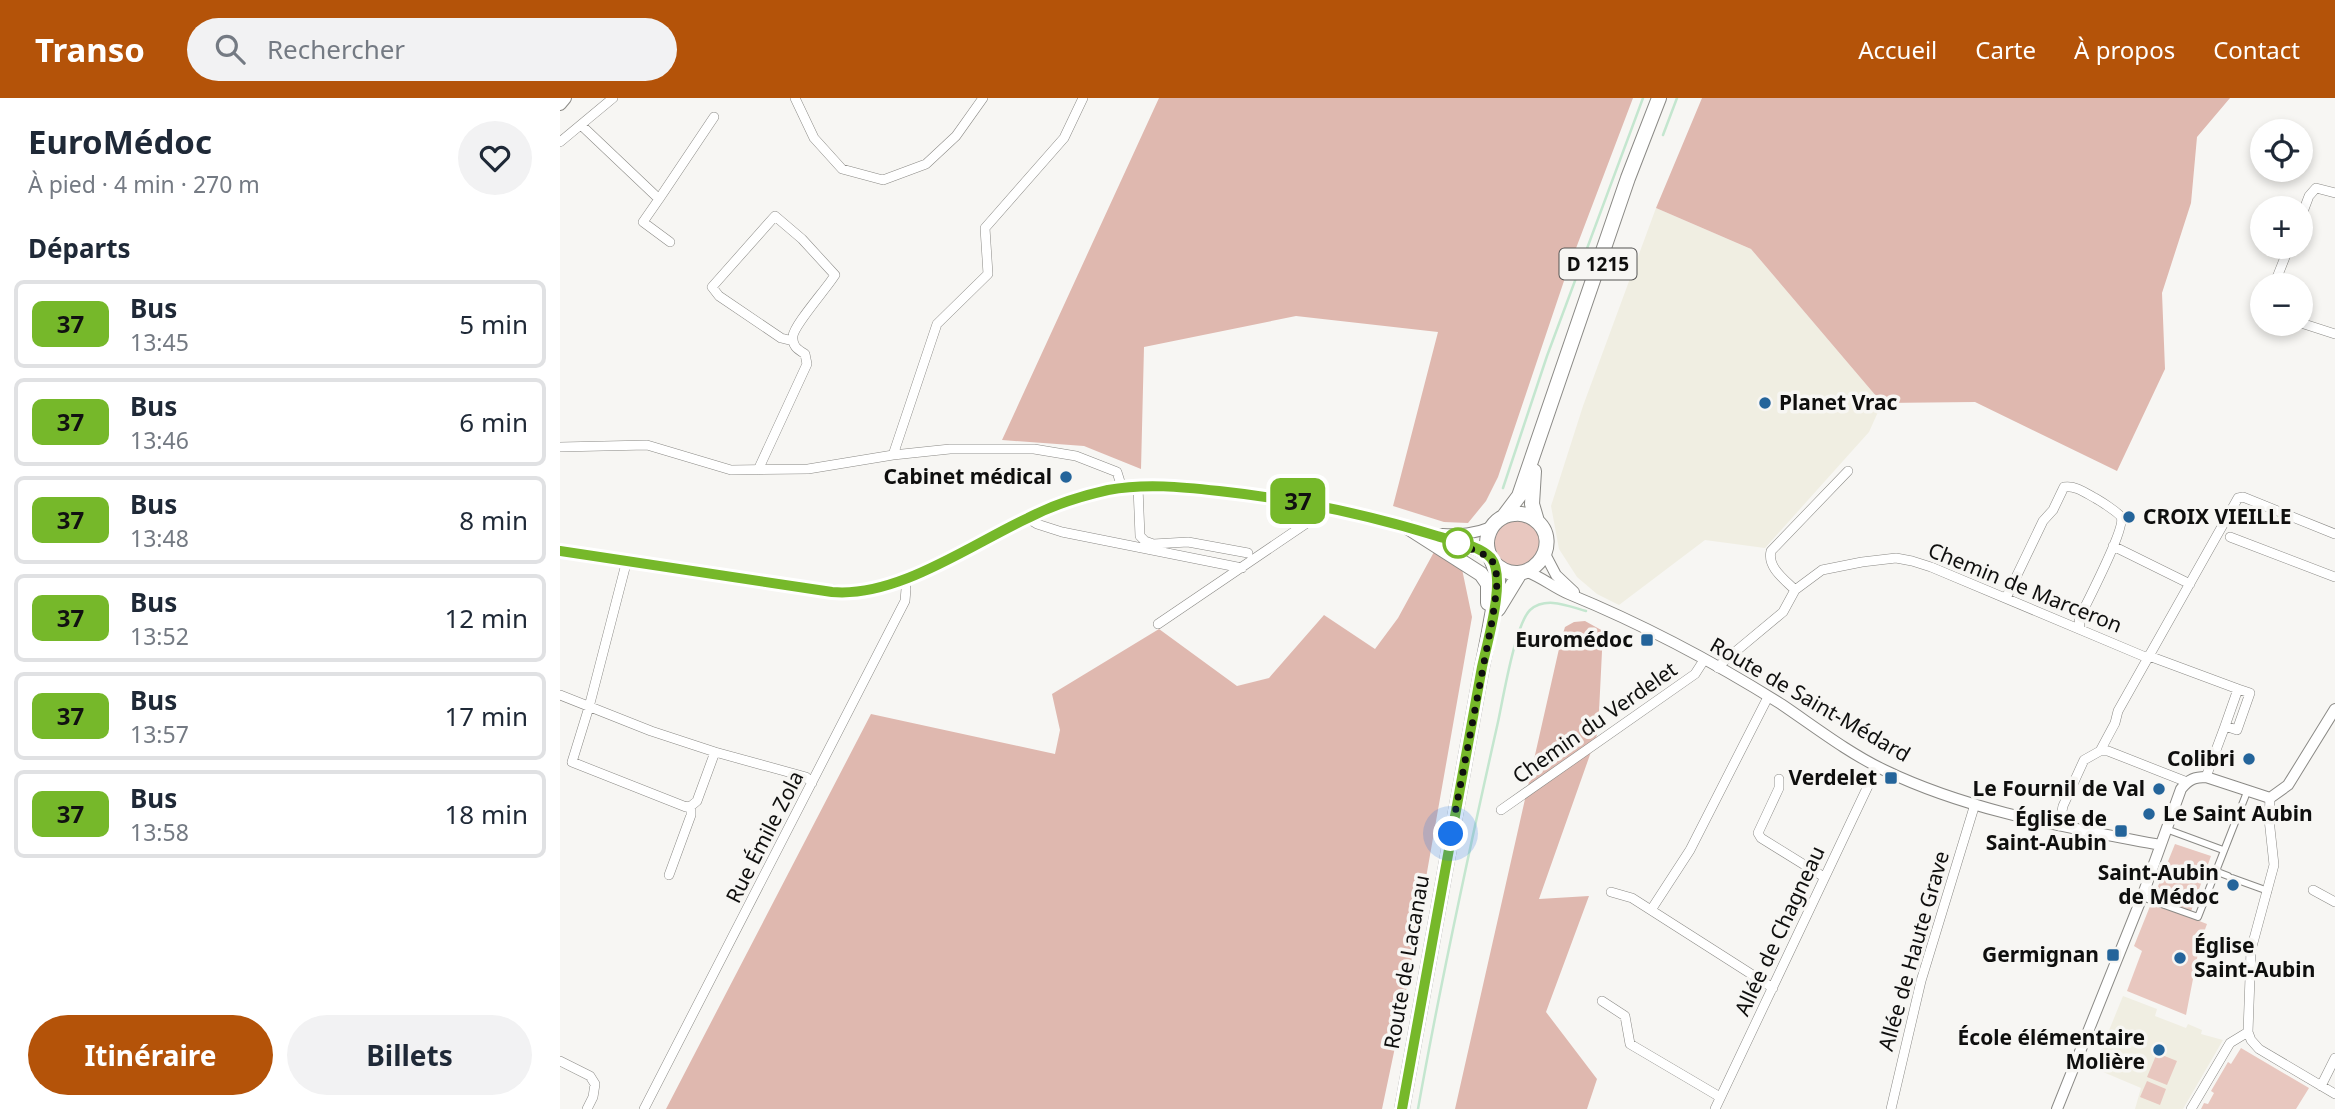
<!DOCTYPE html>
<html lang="fr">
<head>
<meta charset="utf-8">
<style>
  body { margin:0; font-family:"Noto Sans",sans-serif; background:#f2f2f3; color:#1f2937; height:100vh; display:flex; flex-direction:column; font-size:26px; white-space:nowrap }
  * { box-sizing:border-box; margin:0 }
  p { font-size:23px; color:#747a83 }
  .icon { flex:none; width:38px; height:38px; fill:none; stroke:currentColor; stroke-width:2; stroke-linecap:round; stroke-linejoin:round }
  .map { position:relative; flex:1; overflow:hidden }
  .panel { display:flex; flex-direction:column; background:#fff; width:560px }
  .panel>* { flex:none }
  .badge { padding:0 14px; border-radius:10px; font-size:24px; line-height:46px }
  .tools { position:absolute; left:1690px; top:21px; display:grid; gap:14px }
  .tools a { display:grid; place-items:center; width:63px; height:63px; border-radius:50%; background:#fff; box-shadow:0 4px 10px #0003; font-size:35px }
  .you { position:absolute; width:35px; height:35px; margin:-18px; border:5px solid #fff; border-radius:50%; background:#1a73e8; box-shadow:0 0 0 10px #1a73e833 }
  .map>.badge { position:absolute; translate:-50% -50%; box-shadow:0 0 0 4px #fff }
  h2 { padding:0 28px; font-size:26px; line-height:63px }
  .round { display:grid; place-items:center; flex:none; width:74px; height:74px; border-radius:37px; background:#f2f2f3 }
  .head { display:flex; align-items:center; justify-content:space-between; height:119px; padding:0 28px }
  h1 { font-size:33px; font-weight:700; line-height:52px }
  .primary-button { display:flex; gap:14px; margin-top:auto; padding:14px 28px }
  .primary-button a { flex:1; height:80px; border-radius:42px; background:#b45309; color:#fff; font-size:28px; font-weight:700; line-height:80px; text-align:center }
  .primary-button a+a { background:#f2f2f3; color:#1f2937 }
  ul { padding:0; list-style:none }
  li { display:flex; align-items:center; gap:21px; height:88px; margin:0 14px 10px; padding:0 14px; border:4px solid #e0e1e3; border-radius:10px }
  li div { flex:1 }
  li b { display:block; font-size:26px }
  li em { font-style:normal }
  li .badge { min-width:77px; font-weight:700; text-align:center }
  header { display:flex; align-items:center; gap:42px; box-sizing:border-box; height:98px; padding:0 35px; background:#b45309; color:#fff }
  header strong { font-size:33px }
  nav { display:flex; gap:38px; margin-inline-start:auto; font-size:24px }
  .search { width:490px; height:63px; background:#f2f2f3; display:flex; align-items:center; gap:18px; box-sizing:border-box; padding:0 24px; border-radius:38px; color:#747a83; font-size:26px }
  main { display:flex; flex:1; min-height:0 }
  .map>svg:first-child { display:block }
  .built { fill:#f0eee2 }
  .green { fill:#e8c7bf }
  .forest { fill:#dfb8af }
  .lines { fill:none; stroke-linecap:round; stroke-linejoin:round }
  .stream { stroke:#c4e6cf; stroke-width:2.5 }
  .pedestrian-casing { stroke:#8b8a86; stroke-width:8 }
  .minor-casing { stroke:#8b8a86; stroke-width:10 }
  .tertiary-casing { stroke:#8b8a86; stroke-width:12 }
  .secondary-casing { stroke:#8b8a86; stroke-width:14 }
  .primary-casing { stroke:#8b8a86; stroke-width:16 }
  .pedestrian { stroke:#fff; stroke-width:6 }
  .minor { stroke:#fff; stroke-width:9 }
  .tertiary { stroke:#fff; stroke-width:10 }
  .secondary { stroke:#fff; stroke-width:12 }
  .primary { stroke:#fff; stroke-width:14 }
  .line-casing { stroke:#fff; stroke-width:16 }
  .line { stroke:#76b82a; stroke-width:10 }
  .walk { stroke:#0f0f0e; stroke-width:7; stroke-dasharray:0 12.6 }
  .poi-dot { fill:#24649a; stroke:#f7f6f3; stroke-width:2.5 }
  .stop-dot { fill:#fff; stroke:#76b82a; stroke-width:3.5 }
  .labels { text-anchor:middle; stroke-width:7; stroke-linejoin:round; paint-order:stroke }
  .shield { fill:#f7f6f3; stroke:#555453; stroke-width:2 }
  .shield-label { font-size:19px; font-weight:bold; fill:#0f0f0e }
  .poi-label { font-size:21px; font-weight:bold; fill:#0f0f0e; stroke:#f7f6f3; text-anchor:end }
  .street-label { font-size:21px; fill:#0f0f0e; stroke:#f7f6f3 }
</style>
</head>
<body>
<header>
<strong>Transo</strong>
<div class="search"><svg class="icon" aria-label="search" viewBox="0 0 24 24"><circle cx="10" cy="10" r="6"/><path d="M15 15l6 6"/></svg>Rechercher</div>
<nav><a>Accueil</a><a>Carte</a><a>À propos</a><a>Contact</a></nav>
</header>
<main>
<section class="panel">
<div class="head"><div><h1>EuroMédoc</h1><p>À pied · 4 min · 270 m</p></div><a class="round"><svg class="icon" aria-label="heart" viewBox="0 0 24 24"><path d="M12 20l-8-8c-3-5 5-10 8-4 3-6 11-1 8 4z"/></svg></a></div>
<h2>Départs</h2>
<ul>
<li><span class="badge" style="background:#76b82a;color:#111">37</span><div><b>Bus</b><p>13:45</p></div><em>5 min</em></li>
<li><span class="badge" style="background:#76b82a;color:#111">37</span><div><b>Bus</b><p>13:46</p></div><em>6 min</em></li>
<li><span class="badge" style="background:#76b82a;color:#111">37</span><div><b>Bus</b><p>13:48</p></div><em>8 min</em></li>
<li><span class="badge" style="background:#76b82a;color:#111">37</span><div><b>Bus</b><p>13:52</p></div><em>12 min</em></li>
<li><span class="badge" style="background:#76b82a;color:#111">37</span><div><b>Bus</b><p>13:57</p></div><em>17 min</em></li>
<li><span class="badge" style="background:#76b82a;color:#111">37</span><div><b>Bus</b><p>13:58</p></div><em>18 min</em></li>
</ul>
<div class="primary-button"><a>Itinéraire</a><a>Billets</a></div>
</section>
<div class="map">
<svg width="1775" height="1011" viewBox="0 0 1775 1011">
  <rect width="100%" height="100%" fill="#f7f6f3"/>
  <path class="built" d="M1096 110 1191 151 1322 305 1309 334 1205 450 1145 442 1059 507 1037 496 1017 479 999 451 991 408 1023 308Z
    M1563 898 1597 911 1595 918 1626 930 1628 926 1642 932 1641 936 1663 942 1623 1011H1575L1581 990 1536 971 1539 963 1537 962Z"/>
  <path class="green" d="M955 420C976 426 981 431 981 453L964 469 942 466 932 452C934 430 935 429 955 420Z
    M1615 746 1651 758 1629 819 1647 826 1640 845 1626 917 1567 893 1582 853 1574 848Z
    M1681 950 1749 990 1736 1011H1641L1644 1005 1648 1006 1654 995 1651 993 1668 964 1671 966Z
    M1597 955 1617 963 1607 987 1587 979Z
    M1587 983 1606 991 1600 1007 1580 999Z"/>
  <path class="forest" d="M599 0H1073L1007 174 938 379 926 403 908 425 884 424 833 408 878 234 736 218 584 249 581 371 524 348 442 342Z
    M1142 0H1670L1637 39 1631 105 1602 195 1605 271 1557 373 1415 304 1322 305 1191 151 1096 110Z
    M874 454 902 471 912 519 842 916 822 1011H106L311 616 495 656 500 632 492 596 599 531 677 588 709 580 764 517 815 551 838 520Z
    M1025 523 1043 533 1038 634 979 801 1029 798 986 914 1037 981 1027 1011H895L1001 542 1005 529 1014 524Z"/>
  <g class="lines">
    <path class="stream" d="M1103 37 1117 0
      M943 390 987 258 1083 0
      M858 1011C881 881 909 753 938 624 943 601 955 527 970 512 986 498 1008 508 1026 513"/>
    <defs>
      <path id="pedestrian" d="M1606 731 1663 752
        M1655 773 1668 778
        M1672 780 1708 793
        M1582 799 1638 819 1687 694"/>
      <path id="minor" d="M235 0 254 40 282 71 323 82 366 66 396 38 423 0
        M21 27 99 101 154 19
        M0 44 53 0
        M99 101 83 124 110 144
        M1741 119 1749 98 1756 90 1775 95
        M1714 187 1729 149
        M1741 225 1775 236
        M0 349 87 347 171 372 248 371 333 357 390 351H474L516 358 557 374 562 390
        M333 357 377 226 428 176 425 130 504 40 523 0
        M198 372 247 266 245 256C237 251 232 248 233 238 234 227 267 190 275 177L242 141 215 118 152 189 159 198 221 240 233 243
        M578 389 580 438 585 443 593 446 628 444 688 455
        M467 420 477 426 502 434 682 470
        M1670 439 1775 479
        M1553 448 1630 486
        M67 462 29 609 12 664 126 709 131 708 137 703 155 654
        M1235 492C1224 481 1207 469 1211 453L1288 373
        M1446 500 1483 423 1493 412 1504 389C1515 387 1526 395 1535 400 1539 402 1559 415 1561 419 1566 430 1526 506 1519 521L1520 531
        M598 526 763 414 766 409
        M1158 570 1163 564 1223 514 1235 492 1262 472 1302 464 1336 460 1352 463 1371 469 1583 558H1589L1678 591 1690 595 1677 632 1665 628 1678 591
        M0 597 91 633 155 654 246 679 252 685
        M1540 653H1548L1627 684
        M1646 679 1665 628
        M1219 681V690L1198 735 1201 740 1264 779
        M1710 700 1709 721 1714 767 1691 852 1688 934 1691 942 1699 951 1775 996
        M941 712 1135 576 1144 562
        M1499 728 1503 708 1524 662 1540 653 1555 625 1558 613 1678 400 1683 399 1775 436
        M109 777 131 717V708
        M1753 792 1775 804
        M1051 794 1072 800 1213 890
        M1091 812 1130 752 1208 599
        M1042 903 1065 918 1070 946 1160 999
        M0 963 30 978 35 986 33 999 27 1011
        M1761 988 1775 960
        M84 1011 345 503 346 491 344 480
        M1155 1011 1317 669
        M1331 1011 1361 883 1415 706
        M1631 1011 1670 945 1688 934"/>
      <path id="tertiary" d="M882 436C901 437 914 436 931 429
        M0 453 262 492 294 494 325 489 364 472 491 409 548 392 602 388 742 403 869 436 914 451 930 459
        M985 456 996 477 1014 494
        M967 474C982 479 994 490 1009 496 1082 526 1154 564 1221 606 1255 629 1287 654 1324 672 1411 714 1506 729 1600 747
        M1497 1011 1582 799 1621 691C1629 681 1635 679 1646 679L1710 700 1728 687 1775 611"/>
      <path id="secondary" d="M0 6 5 0"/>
      <path id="primary" d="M974 373 972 406 977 423
        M944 418 959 398 1068 80 1099 0
        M849 430 921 476 928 486V505
        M938 511 960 475
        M842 1011 922 569C927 546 931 523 935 500 936 495 938 490 938 484 938 468 923 455 928 438 931 426 941 417 954 416 961 415 968 417 974 421 1008 445 966 498 933 464"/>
    </defs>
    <use href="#pedestrian" class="pedestrian-casing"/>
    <use href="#minor" class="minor-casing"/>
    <use href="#tertiary" class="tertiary-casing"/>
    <use href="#secondary" class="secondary-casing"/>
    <use href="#primary" class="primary-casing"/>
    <use href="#pedestrian" class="pedestrian"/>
    <use href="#minor" class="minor"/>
    <use href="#tertiary" class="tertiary"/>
    <use href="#secondary" class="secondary"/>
    <use href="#primary" class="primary"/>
  </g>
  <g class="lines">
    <defs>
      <path id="line" d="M0 453 272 494C337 500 410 447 468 420 493 407 521 398 548 392 585 385 622 389 659 393 733 401 806 416 877 438 893 443 919 447 931 460 947 479 927 545 922 569L842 1011"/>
    </defs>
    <use href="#line" class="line-casing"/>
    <use href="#line" class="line"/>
    <path class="walk" d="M891 736 933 518C935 497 942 478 930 459L894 444 898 445"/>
  </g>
  <g class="poi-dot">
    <circle cx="1205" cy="305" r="7"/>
    <circle cx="506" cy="379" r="7"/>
    <circle cx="1569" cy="419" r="7"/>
    <rect x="1080" y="535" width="14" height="14" rx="3.5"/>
    <circle cx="1689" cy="661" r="7"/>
    <rect x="1324" y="673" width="14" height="14" rx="3.5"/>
    <circle cx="1599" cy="691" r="7"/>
    <circle cx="1589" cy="716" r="7"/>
    <rect x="1554" y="726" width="14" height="14" rx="3.5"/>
    <circle cx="1673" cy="787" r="7"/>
    <rect x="1546" y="850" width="14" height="14" rx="3.5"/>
    <circle cx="1620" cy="860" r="7"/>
    <circle cx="1599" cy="952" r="7"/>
  </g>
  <circle class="stop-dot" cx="898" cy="445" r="14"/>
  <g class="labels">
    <rect class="shield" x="999.5" y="150.5" width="77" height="31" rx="5"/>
    <g class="shield-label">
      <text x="1038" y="173">D 1215</text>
    </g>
    <g class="poi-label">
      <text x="1219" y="312" text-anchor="start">Planet Vrac</text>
      <text x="492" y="386">Cabinet médical</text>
      <text x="1583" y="426" text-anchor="start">CROIX VIEILLE</text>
      <text x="1073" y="549">Euromédoc</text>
      <text x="1675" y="668">Colibri</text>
      <text x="1317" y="687">Verdelet</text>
      <text x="1585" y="698">Le Fournil de Val</text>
      <text x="1603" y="723" text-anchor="start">Le Saint Aubin</text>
      <text x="1547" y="728">Église de<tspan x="1547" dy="24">Saint-Aubin</tspan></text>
      <text x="1659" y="782">Saint-Aubin<tspan x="1659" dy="24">de Médoc</tspan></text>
      <text x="1634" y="855" text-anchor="start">Église<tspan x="1634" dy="24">Saint-Aubin</tspan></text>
      <text x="1539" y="864">Germignan</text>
      <text x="1585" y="947">École élémentaire<tspan x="1585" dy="24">Molière</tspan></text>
    </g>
    <g class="street-label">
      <text transform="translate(1465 490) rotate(22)" y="7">Chemin de Marceron</text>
      <text transform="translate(1250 602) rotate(30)" y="7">Route de Saint-Médard</text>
      <text transform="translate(1035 625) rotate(-35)" y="7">Chemin du Verdelet</text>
      <text transform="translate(205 739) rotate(-63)" y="7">Rue Émile Zola</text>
      <text transform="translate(1220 833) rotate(-65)" y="7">Allée de Chagneau</text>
      <text transform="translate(1354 853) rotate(-74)" y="7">Allée de Haute Grave</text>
      <text transform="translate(847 864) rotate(-80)" y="7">Route de Lacanau</text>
    </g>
  </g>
</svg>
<div class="tools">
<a><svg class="icon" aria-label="locate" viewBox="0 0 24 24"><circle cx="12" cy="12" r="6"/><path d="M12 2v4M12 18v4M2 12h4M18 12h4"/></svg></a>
<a>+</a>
<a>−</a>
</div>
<div class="you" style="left:891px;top:736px"></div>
<b class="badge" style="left:738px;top:403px;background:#76b82a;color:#111">37</b>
</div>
</main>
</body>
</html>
